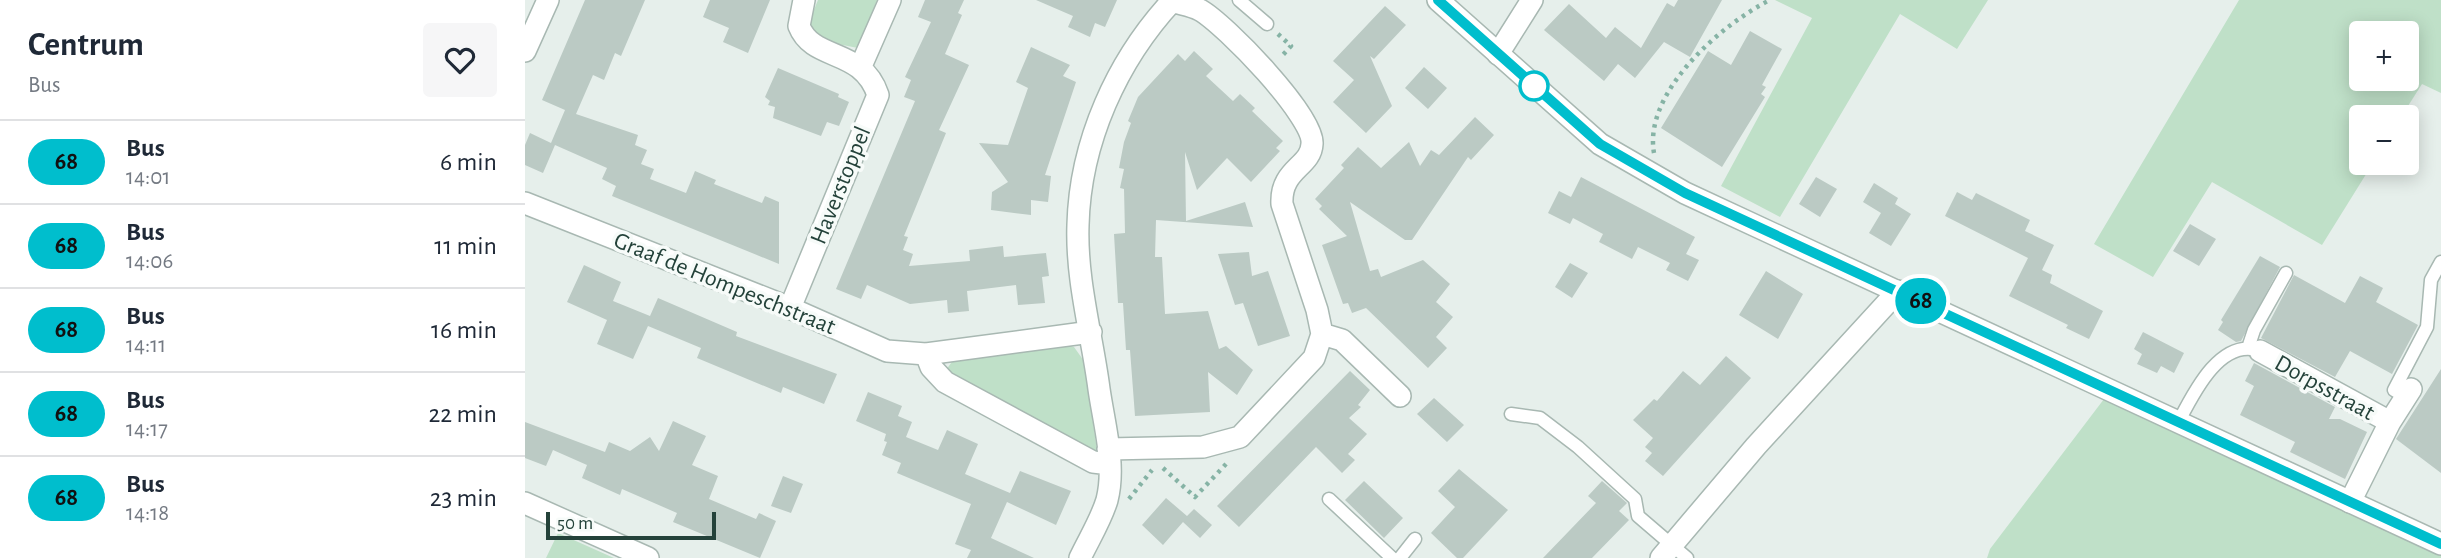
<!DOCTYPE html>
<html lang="en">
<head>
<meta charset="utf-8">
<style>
  body { margin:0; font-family:"Alegreya Sans",sans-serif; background:#f6f6f7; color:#1f2937; height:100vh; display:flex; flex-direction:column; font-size:26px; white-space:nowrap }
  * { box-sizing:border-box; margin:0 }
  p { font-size:23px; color:#747a83 }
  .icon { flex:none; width:38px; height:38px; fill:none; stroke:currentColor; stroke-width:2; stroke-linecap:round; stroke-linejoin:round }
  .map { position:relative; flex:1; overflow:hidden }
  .side { display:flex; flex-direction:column; background:#fff; width:525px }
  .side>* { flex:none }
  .badge { padding:0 14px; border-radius:23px; font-size:24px; line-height:46px }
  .controls { position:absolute; left:1824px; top:21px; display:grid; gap:14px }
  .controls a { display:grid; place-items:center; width:70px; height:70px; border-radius:7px; background:#fff; box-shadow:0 4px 18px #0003; font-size:35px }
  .scale { position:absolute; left:21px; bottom:18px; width:170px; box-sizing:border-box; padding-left:7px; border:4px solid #24423a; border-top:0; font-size:19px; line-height:24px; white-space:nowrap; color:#24423a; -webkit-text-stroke:5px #f7fbf9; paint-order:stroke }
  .map>.badge { position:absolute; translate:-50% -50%; box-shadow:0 0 0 4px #fff }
  .round { display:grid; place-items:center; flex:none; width:74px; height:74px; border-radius:7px; background:#f6f6f7 }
  .head { display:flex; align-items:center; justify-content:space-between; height:119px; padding:0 28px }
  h1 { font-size:33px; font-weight:700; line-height:52px }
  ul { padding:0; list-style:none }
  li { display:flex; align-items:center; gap:21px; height:84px; padding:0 28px; border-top:2px solid #e0e1e3 }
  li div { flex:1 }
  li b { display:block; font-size:26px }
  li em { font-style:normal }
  li .badge { min-width:77px; font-weight:700; text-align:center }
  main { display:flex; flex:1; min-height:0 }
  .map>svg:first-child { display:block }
  .green { fill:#bfe0c8; fill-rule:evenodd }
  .building { fill:#bbcac4 }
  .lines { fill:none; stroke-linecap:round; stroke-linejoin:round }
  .service-casing { stroke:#a8b8b2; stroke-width:15 }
  .minor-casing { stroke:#a8b8b2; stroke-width:24 }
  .tertiary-casing { stroke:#a8b8b2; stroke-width:24 }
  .path { stroke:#86b3a5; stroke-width:4.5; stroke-dasharray:3.5 5; stroke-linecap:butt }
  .service { stroke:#fff; stroke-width:12 }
  .minor { stroke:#fff; stroke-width:21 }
  .tertiary { stroke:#fff; stroke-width:21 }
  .line-casing { stroke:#fff; stroke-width:16 }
  .line { stroke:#00becd; stroke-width:10 }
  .stop-dot { fill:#fff; stroke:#00becd; stroke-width:3.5 }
  .labels { text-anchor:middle; stroke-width:7; stroke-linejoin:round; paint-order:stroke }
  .street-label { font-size:24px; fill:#24423a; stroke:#f7fbf9 }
</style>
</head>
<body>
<main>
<section class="side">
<div class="head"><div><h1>Centrum</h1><p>Bus</p></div><a class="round"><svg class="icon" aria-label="heart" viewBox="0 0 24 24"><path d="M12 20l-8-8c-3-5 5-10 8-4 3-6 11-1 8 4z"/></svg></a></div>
<ul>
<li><span class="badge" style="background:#00becd;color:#111">68</span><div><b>Bus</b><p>14:01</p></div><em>6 min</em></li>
<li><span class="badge" style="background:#00becd;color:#111">68</span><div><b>Bus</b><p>14:06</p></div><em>11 min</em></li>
<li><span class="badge" style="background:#00becd;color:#111">68</span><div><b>Bus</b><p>14:11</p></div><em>16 min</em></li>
<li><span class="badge" style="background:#00becd;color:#111">68</span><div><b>Bus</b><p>14:17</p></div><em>22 min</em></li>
<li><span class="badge" style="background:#00becd;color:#111">68</span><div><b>Bus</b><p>14:18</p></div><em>23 min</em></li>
</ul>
</section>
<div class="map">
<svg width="1916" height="558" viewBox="0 0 1916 558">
  <rect width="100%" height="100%" fill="#e6efeb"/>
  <path class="green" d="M293 0H352L333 48 302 42 286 28V17Z
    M1250 0H1463L1432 49 1375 14 1255 217 1196 186 1287 18Z
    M1714 0H1916V93L1897 84 1876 117H1836V163H1848L1797 245 1687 182 1628 277 1569 244ZM1836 33H1881V79H1836Z
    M539 344 549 347 559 361 572 450 559 452 425 378 421 370 429 359Z
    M1579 399 1916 556V558H1462L1465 549Z
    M33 533 89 558H21Z"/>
  <path class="building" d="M60 0H120L96 56 90 53 79 80 68 75 51 114 113 135 110 145 122 150 116 164 129 169 125 179 161 193 170 171 191 180 189 184 237 203 240 196 254 202V264L87 196 91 186 77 179 82 168 30 145 18 173 0 165V145L5 133 26 143 40 110 17 100Z
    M185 0H245L223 53 198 42 204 28 178 17Z
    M400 0H439L433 13 437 15 420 54 444 65 414 130 421 133 379 236 383 237 378 250 388 254 384 266 445 261 444 250 478 246 479 257 521 253 524 276 517 277 520 303 493 305 491 285 442 291 444 311 423 313 422 300 385 304 342 285 336 299 311 289 390 101 379 97 386 80 380 77 406 22 393 17Z
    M511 0H592L580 27 570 23 565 37 543 27 548 16Z
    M1153 0H1197L1165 57 1139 42 1110 78 1093 64 1079 81 1019 30 1044 4 1081 38 1090 27 1116 48 1142 3 1149 7Z
    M860 6 881 25 849 59 845 56 867 106 841 133 808 102 829 80 808 61Z
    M1225 31 1257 49 1237 85 1241 87 1236 94 1240 97 1197 167 1136 128 1183 51 1206 65Z
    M506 47 545 65 538 76 551 82 520 175 526 176 523 202 506 200V215L466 210 467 192 483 182 454 143 483 145 503 88 491 82Z
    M669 51 688 69 681 76 708 101 715 94 730 108 727 111 758 141 751 148 755 151 726 182 702 158 672 190 660 152 661 221 720 202 728 227 631 220 630 257H637L640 314 683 311 694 349 701 346 728 370 712 395 683 372 685 412 610 416 605 350H601L598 303H593L589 234 600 233 599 189 595 188 599 169 594 168 599 142 606 123 603 121 613 97 653 54 660 61Z
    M899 67 922 88 903 109 880 88Z
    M253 68 314 94 313 97 324 102 314 126 302 122 296 136 248 118 250 107 243 105 245 101 240 97Z
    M950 117 969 135 946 160 943 157 887 240H880L825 202 845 271 853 269 856 277 898 260 925 284 911 302 928 317 911 337 922 348 903 368 841 308 827 313 823 303 818 304 797 245 822 236 794 209 797 206 790 199 819 168 816 165 833 147 856 168 884 142 895 166 906 150 914 155Z
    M1056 177 1170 237 1161 254 1174 260 1163 281 1141 270 1145 263 1113 247 1107 259 1074 242 1078 234 1048 218 1045 224 1023 213 1034 191 1046 197Z
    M1291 177 1312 189 1295 217 1274 204Z
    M1349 183 1373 198 1370 204 1386 214 1366 246 1344 233 1356 213 1338 202Z
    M1432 192 1447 200 1451 193 1505 220 1500 231 1529 245 1517 270 1527 275 1525 283 1578 311 1564 339 1541 328 1543 325 1484 296 1503 258 1420 216Z
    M1665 224 1691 239 1674 266 1648 251Z
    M724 252 727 276 743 271 765 336 733 346 718 303 710 305 693 254Z
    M1735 256 1755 267 1716 341 1711 342 1693 330 1698 322 1696 320Z
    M1045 263 1063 273 1047 298 1030 287Z
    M59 265 96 282 88 301 125 316 133 298 212 332 211 336 312 374 299 404 258 387 256 393 172 358 176 348 123 326 108 359 72 344 82 320 42 302Z
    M1241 271 1278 294 1253 339 1214 315Z
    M1769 275 1820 303 1835 276 1858 288 1851 302 1893 325 1867 374 1825 351 1810 377 1736 338Z
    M1618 332 1659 353 1649 373 1636 366 1632 373 1612 364 1617 354 1609 349Z
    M1201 356 1226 378 1138 476 1120 461 1127 453 1120 447 1128 438 1108 420 1129 399 1132 401 1158 371 1175 385Z
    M1729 363 1810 407 1804 419H1815L1842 432 1820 479 1765 452 1770 442 1715 415 1729 386 1720 381Z
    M1916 369V473L1871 439Z
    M825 371 845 390 833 405 836 407 824 418 842 434 823 454 830 460 817 473 791 447 714 527 692 506Z
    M343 392 377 406 373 416 387 422 381 437 413 450 422 430 453 444 440 474 485 493 495 471 546 491 531 525 482 502 466 538 509 558H442L446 550 430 544 446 504 372 473 376 463 357 455 362 442 359 441 361 434 331 421Z
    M909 398 939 425 922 442 892 414Z
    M148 421 181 436 167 465 193 476 184 499 231 519 234 513 251 521 235 558 148 522 152 513 97 489 95 495 57 478 62 465 28 450 21 466 0 458V422L80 452 84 442 105 451 125 437 134 451Z
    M934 469 983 510 938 558H932L906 533 930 507 913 491Z
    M258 476 278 484 266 513 246 506Z
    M839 481 878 518 859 538 820 500Z
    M1077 481 1102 503 1094 511 1104 520 1067 558H1018L1071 503 1063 496Z
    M641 498 662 516 669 509 687 525 675 538 658 522 638 545 617 525Z"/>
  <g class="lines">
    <defs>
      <path id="service" d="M714 0 742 24
        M1723 348 1729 330 1761 273
        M1881 397 1869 390 1902 327 1906 280 1916 262
        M986 414 1015 418 1053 447 1110 499 1113 516 1162 558
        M1654 421C1669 392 1696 337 1735 351
        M804 499 867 558
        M875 558 890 539"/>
      <path id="minor" d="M0 51 23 0
        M973 54 1007 0
        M336 66 365 0
        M0 203 265 308 362 351 401 354 406 367 420 382 568 462 585 464
        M265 308 353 95C337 47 288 62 274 26L279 0
        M797 334 817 340 875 396
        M1735 351 1865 422
        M401 354 566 332
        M583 449 678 447 715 437 789 358 797 334 792 310 757 204C755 169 786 167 787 144 790 117 700 24 675 10 666 5 654 4 644 0
        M1825 502 1865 422 1886 389
        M0 503 123 558
        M555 558C564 539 576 520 582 500 591 465 579 424 574 389 567 335 551 280 553 225 555 142 592 60 648 0
        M1136 558 1231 446 1373 291"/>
      <path id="tertiary" d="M913 0 1075 144 1160 193 1916 544"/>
    </defs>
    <use href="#service" class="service-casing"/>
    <use href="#minor" class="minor-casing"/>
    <use href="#tertiary" class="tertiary-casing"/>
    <path class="path" d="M753 34 766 46 756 57
      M1129 153C1118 92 1197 24 1245 0
      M638 468 670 497 702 463
      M604 499 627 470"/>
    <use href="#service" class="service"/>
    <use href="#minor" class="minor"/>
    <use href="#tertiary" class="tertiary"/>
  </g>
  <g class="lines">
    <defs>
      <path id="line" d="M913 0 1075 144 1160 193 1916 544"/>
    </defs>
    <use href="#line" class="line-casing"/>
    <use href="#line" class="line"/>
  </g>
  <circle class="stop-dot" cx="1009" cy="86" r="14"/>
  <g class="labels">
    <g class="street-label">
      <text transform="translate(315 185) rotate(-68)" y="8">Haverstoppel</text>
      <text transform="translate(200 283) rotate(22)" y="8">Graaf de Hompeschstraat</text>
      <text transform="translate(1800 387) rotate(29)" y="8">Dorpsstraat</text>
    </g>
  </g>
</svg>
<div class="controls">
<a>+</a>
<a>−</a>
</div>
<div class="scale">50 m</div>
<b class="badge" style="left:1396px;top:301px;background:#00becd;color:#111">68</b>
</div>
</main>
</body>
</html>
